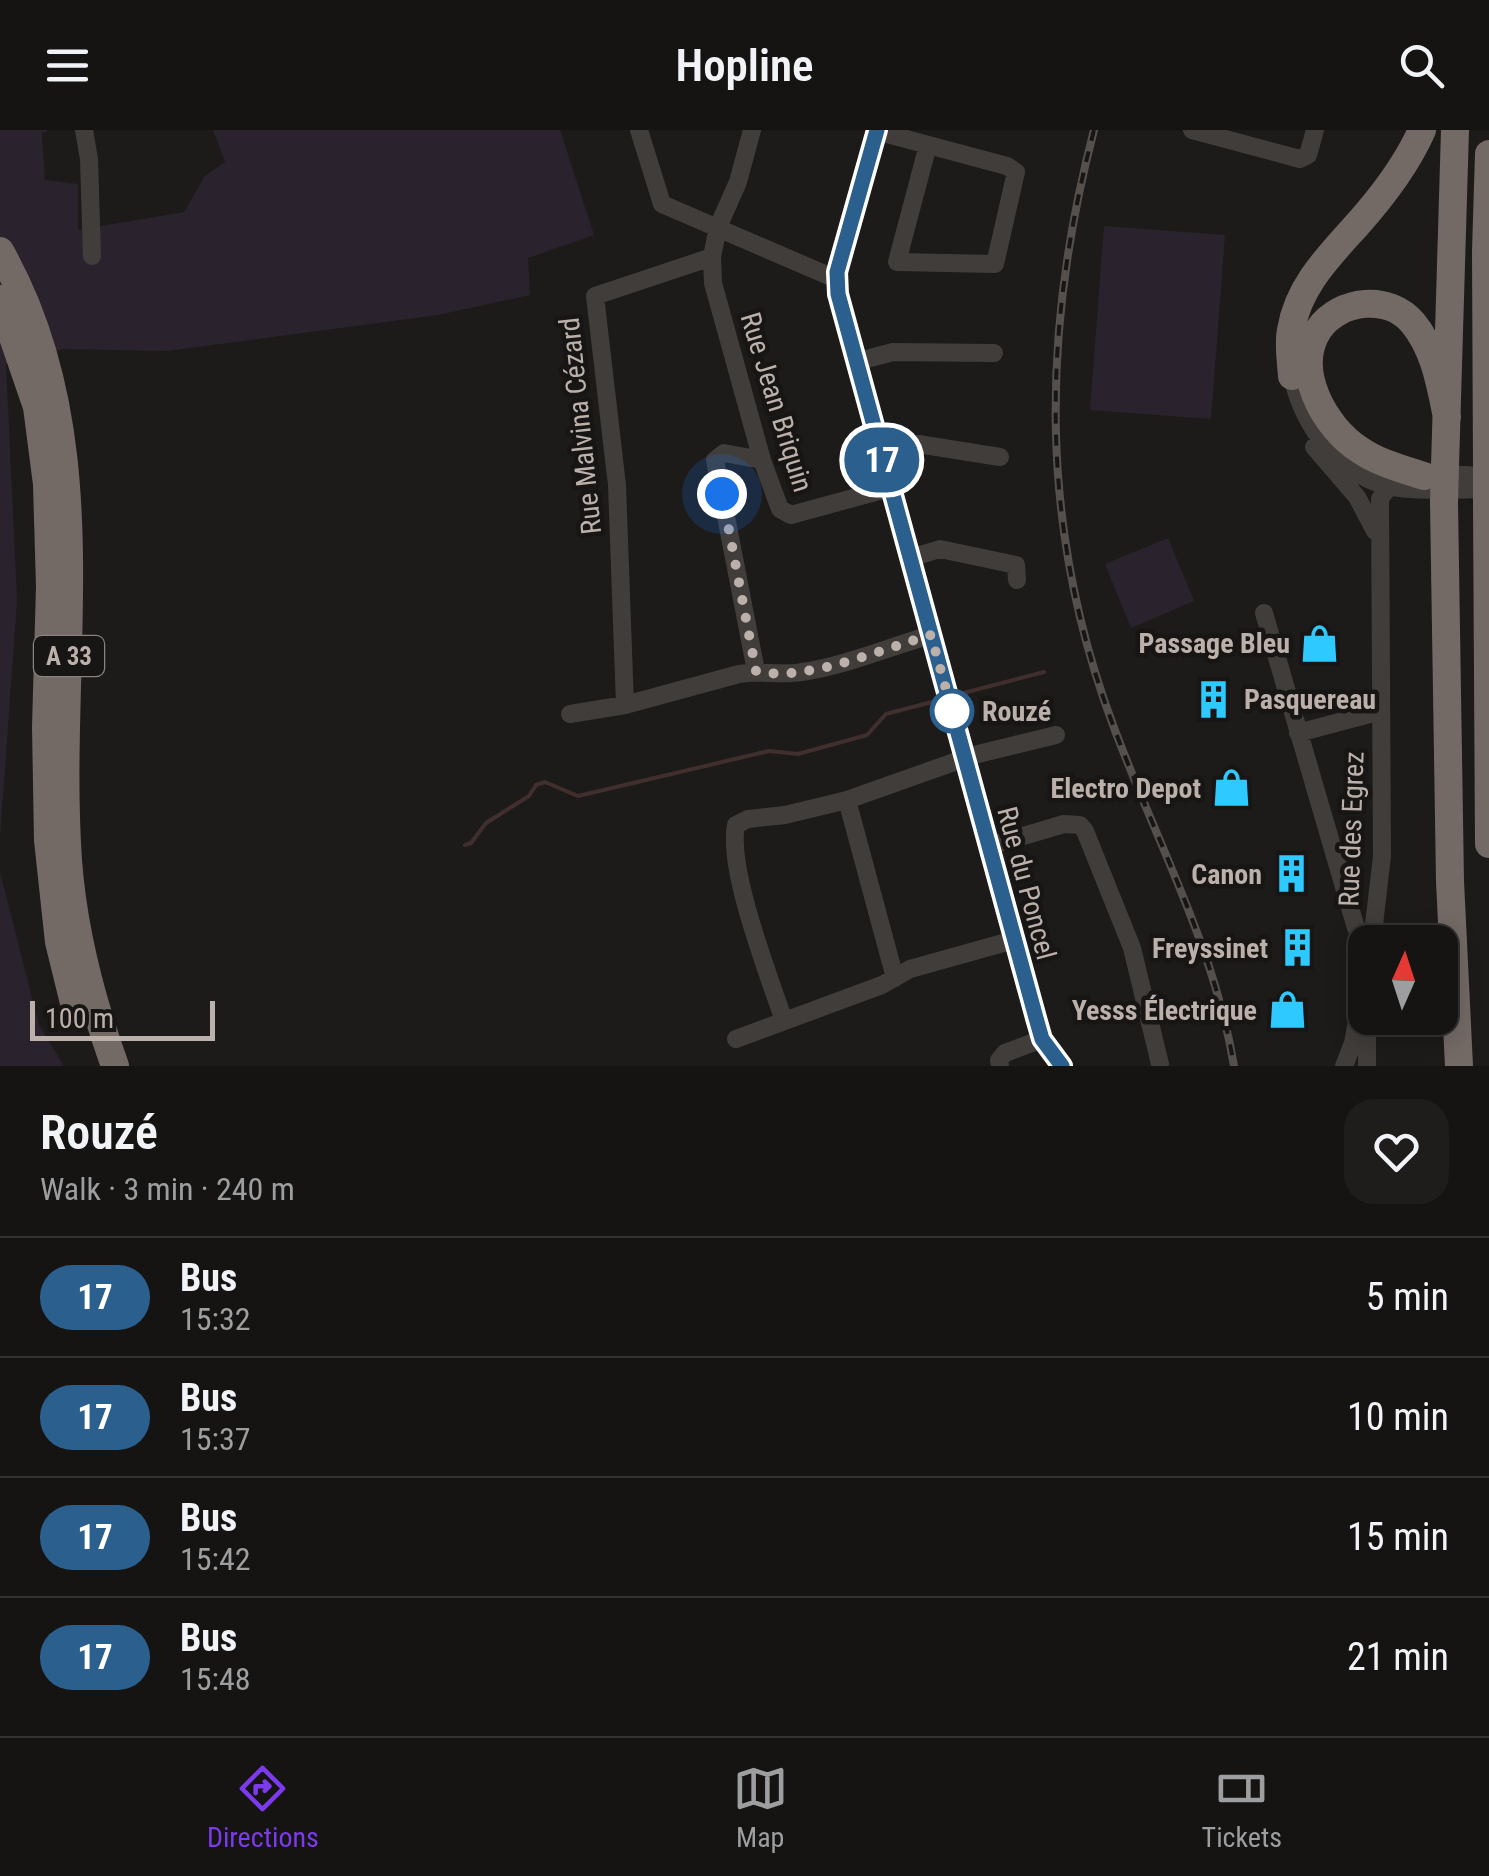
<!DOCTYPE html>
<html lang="en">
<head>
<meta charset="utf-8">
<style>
  body { margin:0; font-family:"Roboto Condensed",sans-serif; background:#1e1d1c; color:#f1f3f6; height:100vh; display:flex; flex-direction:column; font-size:38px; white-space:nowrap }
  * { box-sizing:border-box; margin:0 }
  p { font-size:32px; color:#9d9ea0 }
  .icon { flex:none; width:55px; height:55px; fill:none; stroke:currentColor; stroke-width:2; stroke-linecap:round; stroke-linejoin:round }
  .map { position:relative; height:936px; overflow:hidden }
  .drawer { display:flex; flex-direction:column; background:#151413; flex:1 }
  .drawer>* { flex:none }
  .badge { padding:0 20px; border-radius:32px; font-size:35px; line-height:65px }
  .needle { width:65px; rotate:3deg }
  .tools { position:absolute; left:1348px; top:795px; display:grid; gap:20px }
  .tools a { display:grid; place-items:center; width:110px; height:110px; border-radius:20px; background:#151413; box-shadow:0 5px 25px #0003,0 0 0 2px #343333; font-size:50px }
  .scale { position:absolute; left:30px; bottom:25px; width:185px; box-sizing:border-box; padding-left:10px; border:5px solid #bcb0ab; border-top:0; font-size:28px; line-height:35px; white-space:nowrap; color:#bcb0ab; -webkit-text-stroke:8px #171614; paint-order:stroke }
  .you { position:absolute; width:50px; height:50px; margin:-25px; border:8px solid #fff; border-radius:50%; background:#1a73e8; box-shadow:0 0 0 15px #1a73e833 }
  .map>.badge { position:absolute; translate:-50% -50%; box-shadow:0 0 0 5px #fff }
  .round { display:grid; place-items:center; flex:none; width:105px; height:105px; border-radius:30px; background:#1e1d1c }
  .summary { display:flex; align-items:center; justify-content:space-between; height:170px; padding:0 40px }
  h1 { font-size:48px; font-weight:600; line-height:75px }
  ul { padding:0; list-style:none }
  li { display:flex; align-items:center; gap:30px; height:120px; padding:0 40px; border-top:2px solid #343333 }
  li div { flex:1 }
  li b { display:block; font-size:38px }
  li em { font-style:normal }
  li .badge { min-width:110px; font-weight:700; text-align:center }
  header { display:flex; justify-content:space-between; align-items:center; height:130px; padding:0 40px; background:#151413; font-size:45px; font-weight:600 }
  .tab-bar { display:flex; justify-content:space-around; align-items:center; height:140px; border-top:2px solid #343333; background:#151413; font-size:28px; color:#9d9ea0 }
  .tab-bar a { display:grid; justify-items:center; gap:5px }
  .tab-bar .current { color:#7c3aed }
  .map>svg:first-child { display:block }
  .green { fill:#2a232d }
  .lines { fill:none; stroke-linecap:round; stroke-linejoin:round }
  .stream { stroke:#412f2e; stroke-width:4 }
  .minor { stroke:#413d3a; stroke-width:18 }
  .highway { stroke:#736a66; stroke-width:28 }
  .rail-casing { stroke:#56504d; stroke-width:8 }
  .rail { stroke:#171614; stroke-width:4; stroke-dasharray:11; stroke-linecap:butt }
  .highway-bridge { stroke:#736a66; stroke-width:28 }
  .line-casing { stroke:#fff; stroke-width:22 }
  .line { stroke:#2b5f8d; stroke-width:15 }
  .walk { stroke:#bcb0ab; stroke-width:10; stroke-dasharray:0 18 }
  .stop-dot { fill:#fff; stroke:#2b5f8d; stroke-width:5 }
  .labels { text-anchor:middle; stroke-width:9; stroke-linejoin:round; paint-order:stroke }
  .shield { fill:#171614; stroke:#8a827e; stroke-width:2.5 }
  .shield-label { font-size:25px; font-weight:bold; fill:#bcb0ab }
  .street-label { font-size:28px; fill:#bcb0ab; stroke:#171614 }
  .poi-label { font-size:28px; font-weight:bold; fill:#bcb0ab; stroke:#171614; text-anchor:end }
  .stop-label { font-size:28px; font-weight:bold; fill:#bcb0ab; stroke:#171614; text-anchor:start }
</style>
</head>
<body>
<header><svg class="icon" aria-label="menu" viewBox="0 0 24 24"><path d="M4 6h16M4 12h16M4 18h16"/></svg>Hopline<svg class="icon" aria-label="search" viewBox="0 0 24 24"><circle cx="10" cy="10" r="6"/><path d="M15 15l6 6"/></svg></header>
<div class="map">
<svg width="1489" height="936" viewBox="0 0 1489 936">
  <rect width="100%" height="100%" fill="#1c1b19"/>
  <path class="green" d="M0 0H49L42 3 45 50 78 54V100L184 82 205 46 225 32 213 0H560L594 105 528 128 530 165 438 185 167 221 63 219 6 234 17 471 0 708Z
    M1104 96 1225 105 1211 289 1090 280Z
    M1168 408 1194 471 1131 498 1105 434Z
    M0 742 39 895 64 936H0Z"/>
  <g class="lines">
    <path class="stream" d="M952 566 1044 542
      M465 715 471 713 486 693 529 666 536 655 545 652 578 666 769 621 798 624 867 605 886 584 943 569"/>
    <path class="minor" d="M84 0 89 29 92 126
      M639 0 662 74 836 149
      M877 0 836 155 1036 888 1042 909 1062 936
      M1192 0 1300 29 1308 25 1315 0
      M876 1 1007 36 1016 42 995 134 897 132 928 15
      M712 127 713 153 762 330 780 379 791 385 890 358
      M855 232 893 222 994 223
      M1292 246C1303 296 1340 348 1394 357 1425 362 1458 359 1489 359
      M1314 317 1357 367 1375 401
      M880 321 918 314 1000 327
      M910 428 940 419 1016 435 1017 450
      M1264 483 1356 798 1372 810
      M756 541 715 330 724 323 762 330
      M625 575 617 355 595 166 712 127 718 97 738 52 752 0
      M570 584 625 575 739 544C760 540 780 546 802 542 845 536 889 517 931 505
      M1298 603 1381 581
      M847 670 895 848
      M989 716 1064 694 1080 695 1085 701 1132 818 1160 934
      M1372 812 1382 726 1380 369C1398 335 1457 346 1489 346
      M784 891C769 846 727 739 736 695L748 689 785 685 847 670 974 625 1056 605
      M1356 896 1367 906V936
      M736 909 882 855 910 839 1014 810
      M1000 936 999 930 1005 923 1042 909
      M1344 936 1353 913 1365 847"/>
    <path class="highway" d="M0 121C107 310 54 525 68 730 73 801 91 869 115 936
      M0 169 37 277 47 354 50 457 46 597 48 710 59 812 75 877
      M1292 246C1291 231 1288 215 1291 200 1298 157 1328 127 1356 96 1382 67 1406 36 1422 0
      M1445 336 1455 0
      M1487 337 1486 121 1489 24
      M1424 346C1402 339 1379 333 1360 320 1324 297 1292 239 1319 199 1340 169 1389 164 1413 193 1435 220 1440 254 1447 287
      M1444 373 1450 751 1459 936
      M1487 374 1489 714"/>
    <defs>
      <path id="rail" d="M1094 0C1041 203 1039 397 1113 595 1155 709 1214 815 1234 936"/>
    </defs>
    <use href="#rail" class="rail-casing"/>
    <use href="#rail" class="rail"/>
    <path class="highway-bridge" d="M1444 373 1445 336
      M1487 374V337"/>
  </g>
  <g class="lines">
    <defs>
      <path id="line" d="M877 0 837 142 838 164 1036 888 1042 909 1062 936"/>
    </defs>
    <use href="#line" class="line-casing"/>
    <use href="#line" class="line"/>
    <path class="walk" d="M722 364 756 541C804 553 882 519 931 505L952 581"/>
  </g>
  <defs>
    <symbol id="shop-bare" viewBox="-9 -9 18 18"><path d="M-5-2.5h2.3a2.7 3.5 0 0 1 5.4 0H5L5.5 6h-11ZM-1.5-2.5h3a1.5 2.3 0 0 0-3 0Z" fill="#2ec9ff" stroke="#171614" stroke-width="2.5" paint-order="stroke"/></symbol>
    <symbol id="building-bare" viewBox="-9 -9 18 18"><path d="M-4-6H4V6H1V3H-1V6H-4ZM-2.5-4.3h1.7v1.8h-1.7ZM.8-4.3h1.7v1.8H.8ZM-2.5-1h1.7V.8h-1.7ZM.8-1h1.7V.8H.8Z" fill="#2ec9ff" stroke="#171614" stroke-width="2.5" paint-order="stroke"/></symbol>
  </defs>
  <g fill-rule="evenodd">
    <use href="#shop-bare" x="1292" y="486" width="55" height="55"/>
    <use href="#building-bare" x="1186" y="542" width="55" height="55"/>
    <use href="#shop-bare" x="1204" y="630" width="55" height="55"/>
    <use href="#building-bare" x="1264" y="716" width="55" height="55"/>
    <use href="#building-bare" x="1270" y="790" width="55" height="55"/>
    <use href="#shop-bare" x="1260" y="852" width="55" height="55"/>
  </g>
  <circle class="stop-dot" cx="952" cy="581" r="20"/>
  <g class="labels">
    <rect class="shield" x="34" y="506" width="70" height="40" rx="8"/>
    <g class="shield-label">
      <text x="69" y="535">A 33</text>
    </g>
    <g class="street-label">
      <text transform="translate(777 272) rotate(73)" y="10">Rue Jean Briquin</text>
      <text transform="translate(580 296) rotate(-96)" y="10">Rue Malvina Cézard</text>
      <text transform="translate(1351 699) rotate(-88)" y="10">Rue des Egrez</text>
      <text transform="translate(1027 753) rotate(75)" y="10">Rue du Poncel</text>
    </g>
    <g class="poi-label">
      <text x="1290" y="523">Passage Bleu</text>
      <text x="1244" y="579" text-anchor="start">Pasquereau</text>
      <text x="1201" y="668">Electro Depot</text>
      <text x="1262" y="754">Canon</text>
      <text x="1268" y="828">Freyssinet</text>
      <text x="1257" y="890">Yesss Électrique</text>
    </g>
    <g class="stop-label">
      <text x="982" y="591">Rouzé</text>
    </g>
  </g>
</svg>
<div class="tools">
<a><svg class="needle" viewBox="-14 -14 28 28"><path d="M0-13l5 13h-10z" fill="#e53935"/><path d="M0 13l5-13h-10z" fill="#9d9ea0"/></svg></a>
</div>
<div class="scale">100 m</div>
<div class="you" style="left:722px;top:364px"></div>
<b class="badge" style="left:882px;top:330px;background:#2b5f8d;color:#fff">17</b>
</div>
<section class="drawer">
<div class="summary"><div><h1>Rouzé</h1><p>Walk · 3 min · 240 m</p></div><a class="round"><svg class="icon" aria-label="heart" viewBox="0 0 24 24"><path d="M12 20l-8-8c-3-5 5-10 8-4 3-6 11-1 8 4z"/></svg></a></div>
<ul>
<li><span class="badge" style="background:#2b5f8d;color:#fff">17</span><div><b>Bus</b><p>15:32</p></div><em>5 min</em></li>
<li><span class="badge" style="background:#2b5f8d;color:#fff">17</span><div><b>Bus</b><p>15:37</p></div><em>10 min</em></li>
<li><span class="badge" style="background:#2b5f8d;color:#fff">17</span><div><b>Bus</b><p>15:42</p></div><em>15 min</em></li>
<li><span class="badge" style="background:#2b5f8d;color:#fff">17</span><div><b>Bus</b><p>15:48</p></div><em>21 min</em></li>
</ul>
</section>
<nav class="tab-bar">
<a class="current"><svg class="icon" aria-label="directions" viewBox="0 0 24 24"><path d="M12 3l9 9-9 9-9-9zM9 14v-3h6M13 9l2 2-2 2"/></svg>Directions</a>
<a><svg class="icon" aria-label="map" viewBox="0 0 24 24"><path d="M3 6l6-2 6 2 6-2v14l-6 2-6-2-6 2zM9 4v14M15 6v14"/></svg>Map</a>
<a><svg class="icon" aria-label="tickets" viewBox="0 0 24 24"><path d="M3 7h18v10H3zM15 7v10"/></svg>Tickets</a>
</nav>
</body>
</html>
